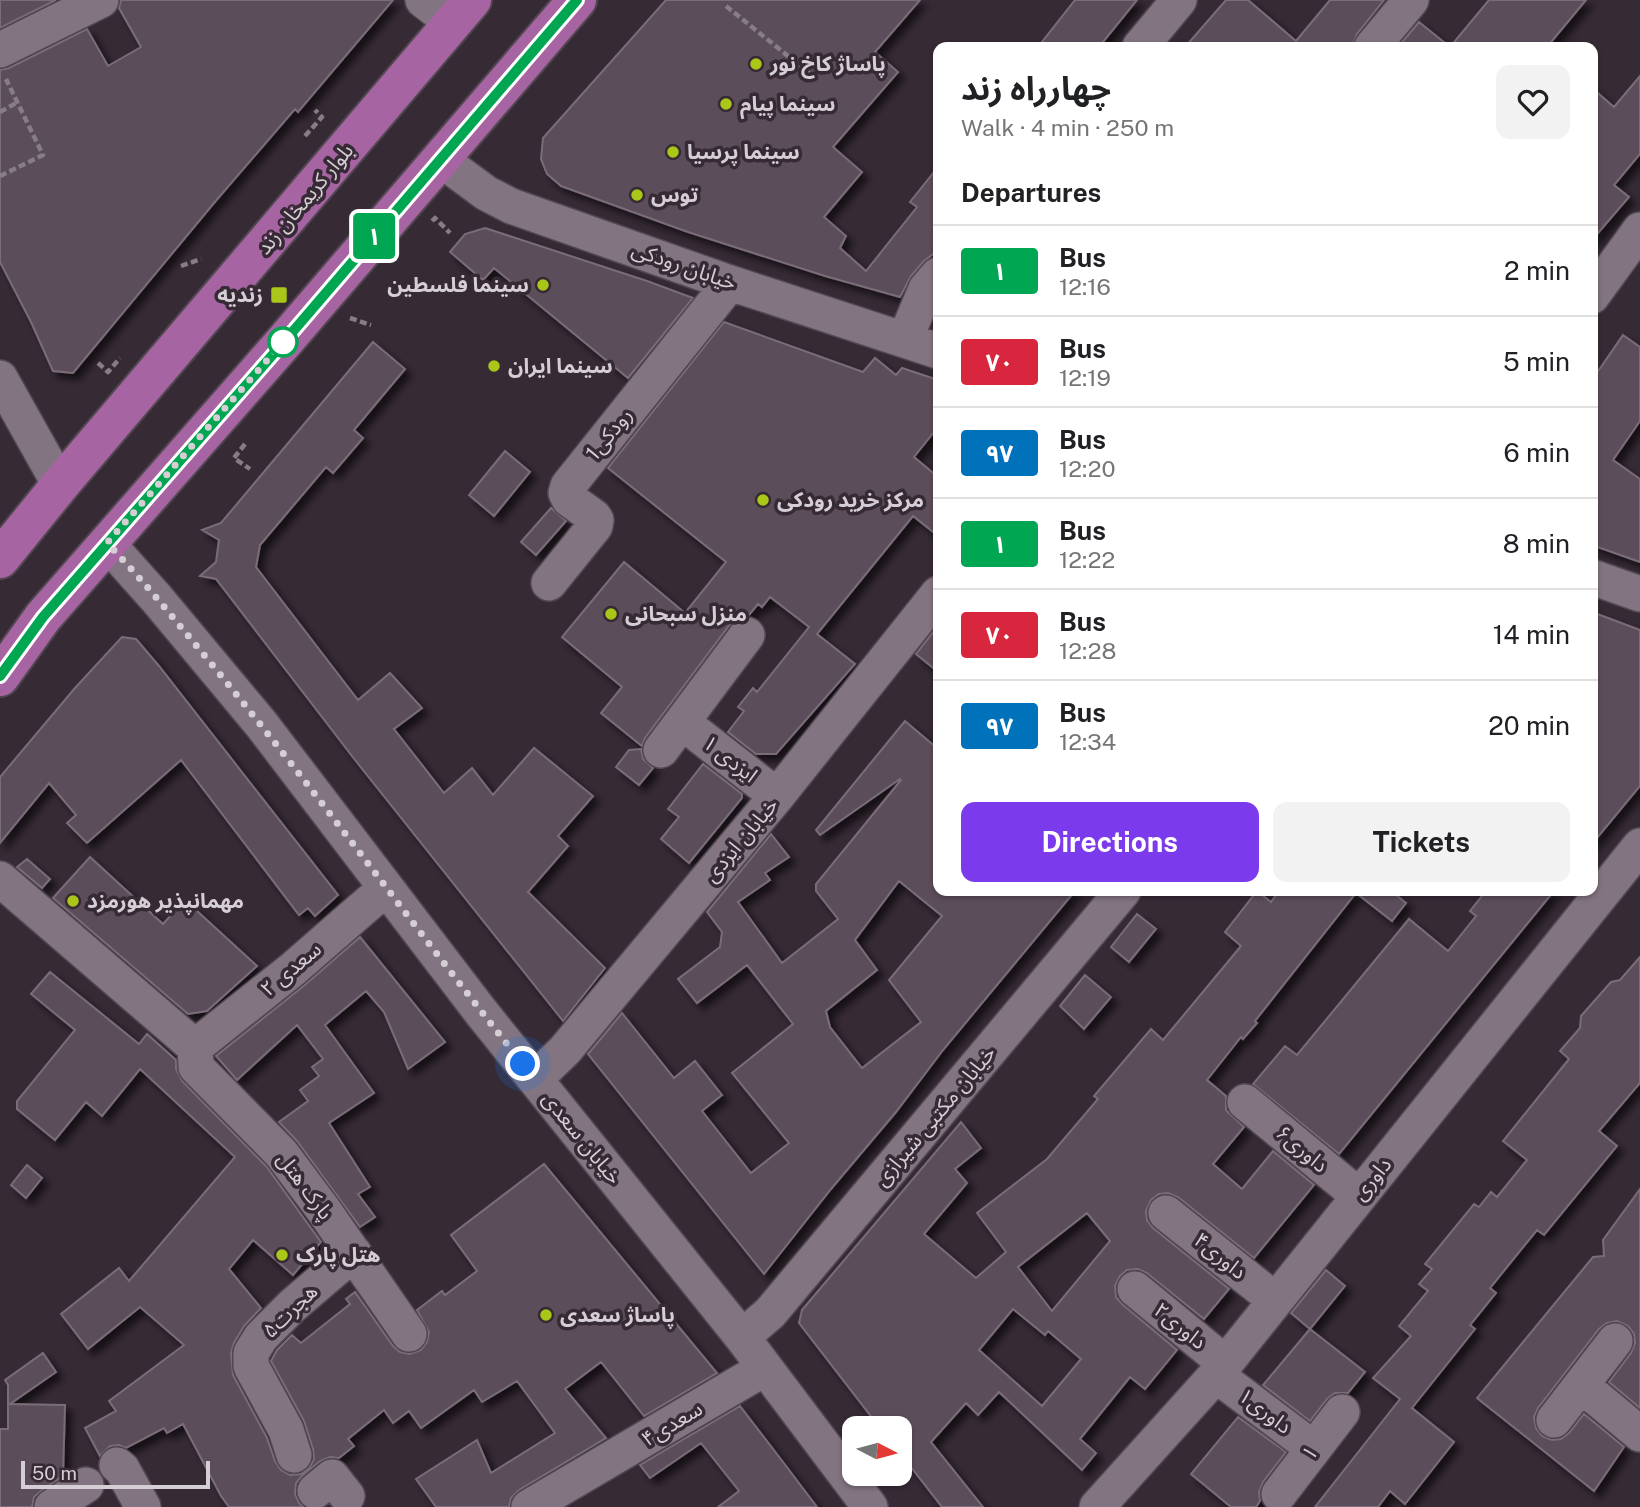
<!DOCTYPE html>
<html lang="en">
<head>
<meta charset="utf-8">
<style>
  body { margin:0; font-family:"Public Sans","Noto Sans Arabic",sans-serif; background:#f2f2f2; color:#202124; height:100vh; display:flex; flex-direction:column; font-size:26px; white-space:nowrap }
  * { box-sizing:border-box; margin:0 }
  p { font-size:23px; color:#757577 }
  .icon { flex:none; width:38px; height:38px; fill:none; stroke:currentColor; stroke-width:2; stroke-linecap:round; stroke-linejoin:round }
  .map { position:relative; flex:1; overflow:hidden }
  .drawer { position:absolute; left:933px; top:42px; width:665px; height:854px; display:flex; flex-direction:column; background:#fff; border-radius:14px; box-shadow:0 2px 5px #0004 }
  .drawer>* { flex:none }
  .badge { padding:0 14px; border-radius:5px; font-size:24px; line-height:46px }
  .needle { width:46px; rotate:96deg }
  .buttons { position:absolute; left:842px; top:1416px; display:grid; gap:14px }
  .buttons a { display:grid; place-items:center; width:70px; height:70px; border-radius:14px; background:#fff; box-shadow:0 2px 5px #0004; font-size:35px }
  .scale { position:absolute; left:21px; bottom:18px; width:189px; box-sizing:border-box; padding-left:7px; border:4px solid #d6ced5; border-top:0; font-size:19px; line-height:24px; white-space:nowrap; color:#d6ced5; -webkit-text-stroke:5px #362a35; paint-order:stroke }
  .you { position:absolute; width:35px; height:35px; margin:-18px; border:5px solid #fff; border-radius:50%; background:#1a73e8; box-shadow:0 0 0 10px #1a73e833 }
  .map>.badge { position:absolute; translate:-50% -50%; box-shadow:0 0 0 4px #fff }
  h2 { padding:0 28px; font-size:26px; line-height:63px }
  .round { display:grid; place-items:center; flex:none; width:74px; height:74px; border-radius:14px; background:#f2f2f2 }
  .overview { display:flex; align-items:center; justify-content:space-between; height:119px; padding:0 28px }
  h1 { font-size:33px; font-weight:700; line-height:52px }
  .action { display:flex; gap:14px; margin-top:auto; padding:14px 28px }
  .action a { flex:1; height:80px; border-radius:14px; background:#7c3aed; color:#fff; font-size:28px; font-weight:700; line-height:80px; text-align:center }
  .action a+a { background:#f2f2f2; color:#202124 }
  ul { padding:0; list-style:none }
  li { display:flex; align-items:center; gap:21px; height:91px; padding:0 28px; border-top:2px solid #e0e0e0 }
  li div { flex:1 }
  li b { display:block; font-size:26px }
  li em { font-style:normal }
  li .badge { min-width:77px; font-weight:700; text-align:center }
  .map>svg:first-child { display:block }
  .building { fill:#5b4e5a; stroke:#7a6c78; stroke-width:2; fill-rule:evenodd; filter:url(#shadow) }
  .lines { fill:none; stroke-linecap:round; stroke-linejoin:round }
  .minor-casing { stroke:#514750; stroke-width:38 }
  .major-casing { stroke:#514750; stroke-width:42 }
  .path { stroke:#877d86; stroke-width:4.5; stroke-dasharray:7 3.5; stroke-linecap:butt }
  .minor { stroke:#827480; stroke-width:35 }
  .major { stroke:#a764a2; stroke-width:38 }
  .line-casing { stroke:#fff; stroke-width:16 }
  .line { stroke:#00a651; stroke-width:10 }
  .walk { stroke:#d6ced5; stroke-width:7; stroke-dasharray:0 12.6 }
  .poi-dot { fill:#aac719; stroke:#362a35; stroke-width:2.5 }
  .stop-dot { fill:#fff; stroke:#00a651; stroke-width:3.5 }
  .labels { text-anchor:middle; stroke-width:7; stroke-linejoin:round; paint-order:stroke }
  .poi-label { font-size:21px; font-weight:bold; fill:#d6ced5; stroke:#362a35; text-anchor:start }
  .street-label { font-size:21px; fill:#d6ced5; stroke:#362a35 }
</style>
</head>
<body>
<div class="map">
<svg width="1640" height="1507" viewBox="0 0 1640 1507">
  <defs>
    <filter id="shadow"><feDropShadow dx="6" dy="6" stdDeviation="3.5" flood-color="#0009"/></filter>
  </defs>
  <rect width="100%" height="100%" fill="#362a35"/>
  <path class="building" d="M0 0H56L0 28Z
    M121 0H393L298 112 295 109 214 203 73 373 53 371 31 322 0 262V70L9 68 87 29 108 66 141 47 119 8Z
    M666 0H920L875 52 898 72 833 147 862 172 824 217 846 236 840 248 866 271 917 207 910 202 938 167V250L923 262 911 276 900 297 825 276 688 232 561 186 547 174 541 159 543 138Z
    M1075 0H1137L1099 47H1038Z
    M1226 0H1248L1296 41 1330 0H1384L1357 34 1352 47H1185Z
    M1489 0H1586L1547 47H1450Z
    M1419 22 1450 47H1398Z
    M1640 76V154L1614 185 1629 197 1592 240V88L1614 107Z
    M485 228 647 281 693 298 628 378 494 268 483 280 450 252 465 234Z
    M724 322 863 372 875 358 896 375 902 368 938 380V427L914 457 938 477V536L913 516 817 634 855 664 776 754H756L728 732 744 711 738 707 753 688 757 692 809 627 770 597 762 607 758 604 749 615 740 616 731 623 645 738 642 746 601 713 622 687 562 637 624 562 685 613 726 562 608 468Z
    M1623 335 1640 347V421L1613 460 1640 479V562L1592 545V380Z
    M373 342 405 369 354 430 363 438 333 473 326 467 260 545 256 567 358 700 390 673 422 708 394 729 444 793 472 768 493 795 534 748 593 796 558 836 568 846 528 892 605 968 563 1021 355 760 216 579 200 576 216 562 219 540 202 530 221 523Z
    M505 451 530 472 494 516 469 495Z
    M551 508 566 521 536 555 521 542Z
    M1592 612 1640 630V786L1592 844Z
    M938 626V672L916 654Z
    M122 637 136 639 159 666 338 895 315 916 308 908 299 915 181 760 87 843 67 823 76 815 49 783 0 843V777L75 688Z
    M905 721 938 749V891H1075L943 1050 896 1112 831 1189 764 1274 588 1054 622 1013 674 1078 695 1061 722 1095 702 1111 751 1173 789 1143 732 1073 793 1024 747 965 697 1003 678 979 720 947 722 932 707 912 771 834 789 857 765 873 770 880 738 902 782 963 838 919 816 891V884L901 780 900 779 820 835 816 830ZM899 881 942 916 889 980 921 1022 862 1068 830 1027 826 1011 877 970 855 940Z
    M641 749 643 759 653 768 639 785 616 767 629 750Z
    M703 764 742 794V798L689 863 661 839 679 817 668 809Z
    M90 857 163 924 185 900 257 966 207 1011 188 1014 53 898Z
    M27 859 50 879 42 888 17 867Z
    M1257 891 1271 902 1279 891H1391L1406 903 1392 921 1356 893 1255 1021 1257 1023 1243 1039 1241 1037 1207 1080 1226 1096V1110L1244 1127 1213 1164 1242 1189 1273 1151 1314 1185 1254 1258 1178 1197 1168 1193 1159 1194 1151 1200 1146 1211 1147 1220 1153 1228 1229 1289 1204 1319 1147 1273 1138 1269 1127 1270 1120 1276 1115 1286 1116 1297 1122 1304 1177 1350 1145 1389 1130 1377 1080 1439 1096 1453 1082 1470 999 1392 978 1415 966 1403 931 1442 983 1507H942L900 1453V1428H880L799 1323 802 1310 961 1122 981 1148 955 1169 967 1183 924 1234 976 1278 1006 1252 977 1213 1047 1159 1098 1099 1094 1096 1151 1029 1163 1040 1241 946 1225 932ZM1087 1213 1110 1241 1052 1311 1018 1267ZM1013 1309 1045 1335 1048 1331 1081 1359 1042 1406 979 1350Z
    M1486 891H1554L1339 1154 1253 1084 1285 1046 1297 1055 1409 919 1448 951 1476 916 1470 911Z
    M1137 914 1156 929 1129 962 1111 947Z
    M360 937 445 1042 408 1069 384 1012 366 991 325 1025 374 1093 329 1123 370 1187 358 1194 375 1217 360 1227 297 1141 279 1122 308 1101 300 1090 319 1076 312 1067 323 1059 297 1025 237 1080 216 1056 306 984Z
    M1640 957V1083L1599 1131 1617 1146 1544 1235 1537 1230 1490 1288 1496 1293 1470 1325 1475 1329 1412 1408 1454 1442 1405 1504 1390 1491 1378 1507H1315L1400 1399 1373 1378 1411 1336 1399 1326 1428 1291 1419 1284 1432 1269 1425 1264 1474 1204 1479 1207 1491 1192 1497 1197 1527 1160 1503 1141 1569 1059 1560 1051 1580 1028 1581 1016 1611 982 1620 980Z
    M50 972 139 1044 147 1034 176 1060V1069L182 1081 266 1166 321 1242 293 1275 253 1240 229 1269 261 1308 244 1326 234 1343 231 1353 233 1375 267 1438 275 1461 281 1470 290 1475 301 1474 309 1468 314 1459 313 1449 304 1421 271 1361 277 1350 292 1335 301 1343 350 1304 346 1299 355 1292 393 1346 400 1352 410 1354 421 1350 427 1342 429 1332 417 1310 442 1291 445 1295 477 1271 451 1235 544 1164 717 1373 644 1416 601 1362 565 1389 606 1438 519 1490 511 1498 509 1507H436L416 1479 477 1440 491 1473 555 1433 517 1381 482 1402 474 1390 421 1428 409 1411 393 1423 384 1410 348 1439 354 1446 339 1458 330 1457 320 1461 302 1476 296 1483 295 1494 299 1503 304 1507H229L221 1496 183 1424 167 1433 164 1428 126 1448 119 1445 110 1446 100 1456 85 1428 116 1411 109 1401 184 1345 140 1307 88 1349 61 1314 119 1268 129 1281 235 1157 140 1069 102 1116 86 1102 55 1140 17 1109V1101L75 1030 31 994Z
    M1085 975 1111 997 1084 1029 1060 1006Z
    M27 1165 42 1178 26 1198 11 1185Z
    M1640 1189V1408L1609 1382 1631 1353 1635 1343 1634 1334 1628 1326 1617 1321 1607 1323 1599 1329 1538 1408 1534 1417 1536 1428 1542 1436 1552 1440 1561 1439 1569 1433 1584 1414 1624 1447 1594 1491 1477 1398 1593 1257 1604 1256 1603 1240Z
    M1326 1270 1345 1286 1310 1329 1291 1313Z
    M1310 1329 1365 1372 1348 1393H1335L1327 1399 1310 1421 1263 1385Z
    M43 1353 56 1372 10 1404 65 1405 63 1476 41 1491 34 1497 32 1507H0V1429H8V1385L5 1380Z
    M740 1406 783 1462 817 1507H718L739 1491 701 1443 650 1478 640 1465Z
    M1238 1417 1286 1452 1263 1482 1259 1492 1260 1501 1256 1507H1231L1191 1474Z"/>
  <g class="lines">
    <defs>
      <path id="minor" d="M423 0 453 23
        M1140 47 1179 0
        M1372 47 1411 0
        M0 50 101 0
        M440 159 486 193 511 206 730 283 938 351
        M1592 296 1640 230
        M905 339 926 289 938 275
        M0 378 60 485
        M107 543 157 599 262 725 481 1012 742 1337 870 1507
        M1592 577 1640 594
        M549 583 595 526 596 520 594 517 569 499 566 493 568 486 730 283
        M682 722 777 796
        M661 750 747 635
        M0 879 195 1047
        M195 1047 196 1067 281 1153 325 1212 409 1334
        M195 1047 293 969 386 888
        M535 1079 565 1050 777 796 938 594
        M1245 1102 1359 1196
        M1166 1213 1275 1300
        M1135 1289 1225 1363
        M742 1337 770 1313 1123 891
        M1216 1375 1313 1448
        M1581 1385 1640 1434
        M1554 1420 1615 1341
        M294 1455 286 1430 251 1366V1353L261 1337 292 1306 354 1253
        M117 1465 122 1469 143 1507
        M315 1491 332 1477 347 1496
        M1279 1494 1342 1412
        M52 1507 86 1485
        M529 1507 765 1368
        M1097 1507 1216 1375 1640 846"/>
      <path id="major" d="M0 559 60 485 472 0
        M0 677 43 617 283 343 577 0"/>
    </defs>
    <use href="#minor" class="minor-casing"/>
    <use href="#major" class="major-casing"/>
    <path class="path" d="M726 6 809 73
      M0 112 18 102
      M305 136 322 117 315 110
      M0 176 43 155 6 79
      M432 221 435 218 450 233
      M181 266 201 259
      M350 318 371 325
      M98 363 108 372 120 358
      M245 444 234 458 250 469"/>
    <use href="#minor" class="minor"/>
    <use href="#major" class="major"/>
  </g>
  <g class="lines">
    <defs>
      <path id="line" d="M0 676 43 617 283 343 577 0"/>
    </defs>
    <use href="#line" class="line-casing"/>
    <use href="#line" class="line"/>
    <path class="walk" d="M283 342 107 543C145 582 179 625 214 667 321 797 418 933 523 1064"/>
  </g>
  <g class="poi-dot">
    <circle cx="756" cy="64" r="7"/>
    <circle cx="726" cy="104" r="7"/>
    <circle cx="673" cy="152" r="7"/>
    <circle cx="637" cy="195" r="7"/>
    <circle cx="543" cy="285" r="7"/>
    <rect x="270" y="286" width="18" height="18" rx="3.5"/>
    <circle cx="494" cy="366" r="7"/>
    <circle cx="763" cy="500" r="7"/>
    <circle cx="611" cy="614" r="7"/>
    <circle cx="73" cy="901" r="7"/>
    <circle cx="282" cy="1255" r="7"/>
    <circle cx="546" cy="1315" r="7"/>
  </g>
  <circle class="stop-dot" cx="283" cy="342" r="14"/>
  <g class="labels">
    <g class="poi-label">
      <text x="770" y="71">پاساژ کاخ نور</text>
      <text x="740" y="111">سینما پیام</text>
      <text x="687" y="159">سینما پرسیا</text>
      <text x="651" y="202">توس</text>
      <text x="529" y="292" text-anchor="end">سینما فلسطین</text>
      <text x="263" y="302" text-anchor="end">زندیه</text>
      <text x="508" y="373">سینما ایران</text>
      <text x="777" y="507">مرکز خرید رودکی</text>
      <text x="625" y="621">منزل سبحانی</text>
      <text x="87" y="908">مهمانپذیر هورمزد</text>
      <text x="296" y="1262">هتل پارک</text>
      <text x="560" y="1322">پاساژ سعدی</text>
    </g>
    <g class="street-label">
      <text transform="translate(305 199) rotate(-50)" y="7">بلوار کریمخان زند</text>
      <text transform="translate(684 266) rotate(19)" y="7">خیابان رودکی</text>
      <text transform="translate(609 434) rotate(-51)" y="7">1رودکی</text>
      <text transform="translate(730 759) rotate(38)" y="7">ایزدی ۱</text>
      <text transform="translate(741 840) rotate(-50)" y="7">خیابان ایزدی</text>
      <text transform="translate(291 969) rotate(-40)" y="7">سعدی ۲</text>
      <text transform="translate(935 1116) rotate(-50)" y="7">خیابان مکتبی شیرازی</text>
      <text transform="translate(582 1138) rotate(51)" y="7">خیابان سعدی</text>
      <text transform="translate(1302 1149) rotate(40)" y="7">داوری۶</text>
      <text transform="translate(1372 1179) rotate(-51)" y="7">داوری</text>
      <text transform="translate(305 1186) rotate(53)" y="7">پارک هتل</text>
      <text transform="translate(1220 1256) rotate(39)" y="7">داوری۴</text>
      <text transform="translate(290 1311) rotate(-44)" y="7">هجرت۵</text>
      <text transform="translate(1180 1326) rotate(39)" y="7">داوری۲</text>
      <text transform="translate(1265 1411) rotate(37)" y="7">داوری۱</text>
      <text transform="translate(672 1424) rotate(-31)" y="7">سعدی۴</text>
      <text transform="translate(1310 1453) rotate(-52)" y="7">۱</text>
    </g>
  </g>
</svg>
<div class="buttons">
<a><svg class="needle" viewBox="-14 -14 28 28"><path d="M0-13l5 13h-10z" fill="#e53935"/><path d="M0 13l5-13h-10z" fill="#757577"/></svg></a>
</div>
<div class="scale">50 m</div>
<div class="you" style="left:523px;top:1064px"></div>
<b class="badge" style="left:374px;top:236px;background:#00a651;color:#fff">۱</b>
<section class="drawer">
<div class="overview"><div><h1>چهارراه زند</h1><p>Walk · 4 min · 250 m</p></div><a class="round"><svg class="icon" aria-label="heart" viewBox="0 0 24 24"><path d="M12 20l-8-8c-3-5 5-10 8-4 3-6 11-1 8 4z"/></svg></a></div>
<h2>Departures</h2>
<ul>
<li><span class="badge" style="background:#00a651;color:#fff">۱</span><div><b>Bus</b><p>12:16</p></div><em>2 min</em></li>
<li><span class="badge" style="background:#d7263d;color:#fff">۷۰</span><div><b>Bus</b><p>12:19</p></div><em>5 min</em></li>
<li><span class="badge" style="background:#0072bc;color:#fff">۹۷</span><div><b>Bus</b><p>12:20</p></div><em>6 min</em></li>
<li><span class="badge" style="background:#00a651;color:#fff">۱</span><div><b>Bus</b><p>12:22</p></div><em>8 min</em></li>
<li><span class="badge" style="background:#d7263d;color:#fff">۷۰</span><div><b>Bus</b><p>12:28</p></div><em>14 min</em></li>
<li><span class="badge" style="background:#0072bc;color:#fff">۹۷</span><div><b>Bus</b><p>12:34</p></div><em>20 min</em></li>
</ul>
<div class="action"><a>Directions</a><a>Tickets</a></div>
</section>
</div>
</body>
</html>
